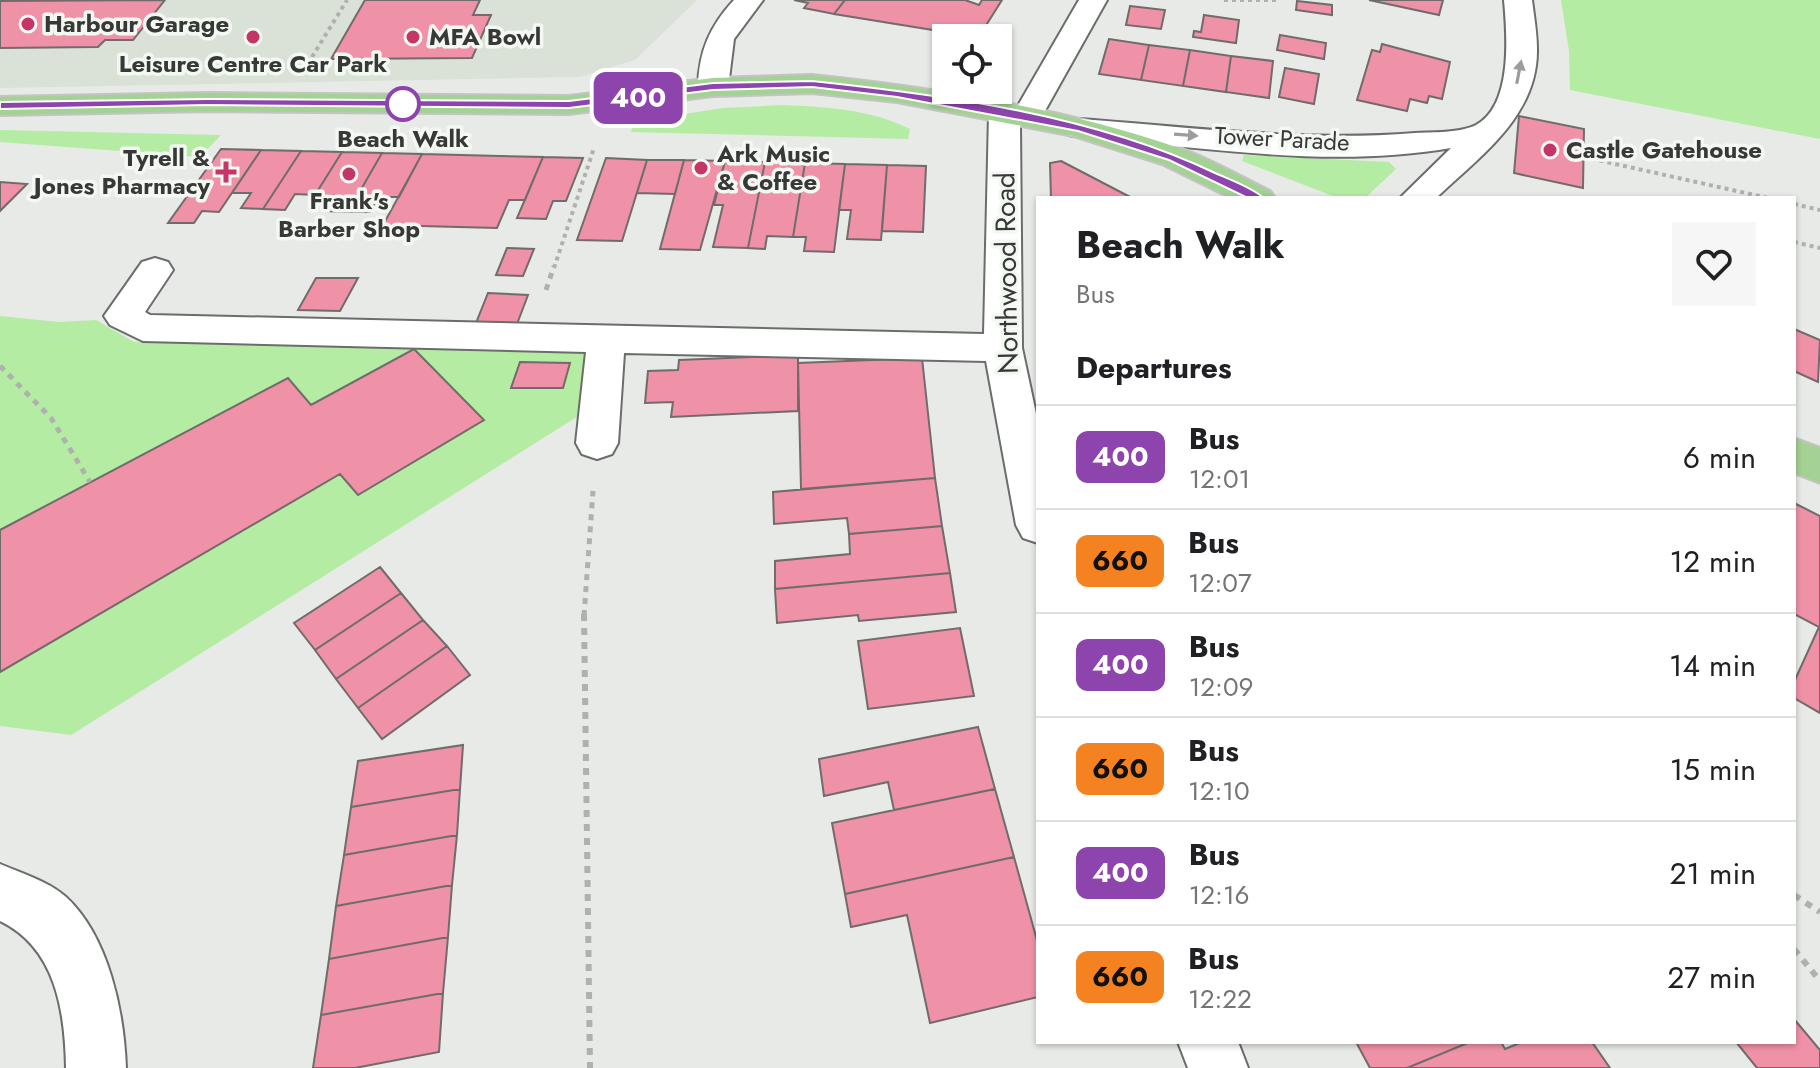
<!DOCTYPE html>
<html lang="en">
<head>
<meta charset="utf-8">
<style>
  body { margin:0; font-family:Jost,sans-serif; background:#f6f6f6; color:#202124; height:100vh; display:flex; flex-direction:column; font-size:30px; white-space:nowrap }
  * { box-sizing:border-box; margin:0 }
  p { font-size:26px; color:#757577 }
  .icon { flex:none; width:44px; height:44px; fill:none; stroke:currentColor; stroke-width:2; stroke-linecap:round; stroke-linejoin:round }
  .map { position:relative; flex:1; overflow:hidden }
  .sheet { position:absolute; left:1036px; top:196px; width:760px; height:848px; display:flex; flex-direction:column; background:#fff; border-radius:0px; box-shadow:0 2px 6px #0004 }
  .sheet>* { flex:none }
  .badge { padding:0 16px; border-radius:12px; font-size:28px; line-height:52px }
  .tools { position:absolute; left:932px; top:24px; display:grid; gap:16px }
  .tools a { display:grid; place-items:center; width:80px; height:80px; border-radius:0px; background:#fff; box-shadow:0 2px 6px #0004; font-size:40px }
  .map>.badge { position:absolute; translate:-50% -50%; box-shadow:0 0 0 4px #fff }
  h2 { padding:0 40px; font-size:30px; line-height:72px }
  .round { display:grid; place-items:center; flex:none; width:84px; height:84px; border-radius:0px; background:#f6f6f6 }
  .headline { display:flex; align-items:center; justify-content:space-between; height:136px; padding:0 40px }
  h1 { font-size:38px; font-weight:700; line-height:60px }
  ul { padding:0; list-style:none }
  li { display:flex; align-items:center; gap:24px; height:104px; padding:0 40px; border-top:2px solid #e0e0e0 }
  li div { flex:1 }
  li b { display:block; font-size:30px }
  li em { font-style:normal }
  li .badge { min-width:88px; font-weight:700; text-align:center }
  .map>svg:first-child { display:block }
  .built { fill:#dae2d7 }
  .green { fill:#b5eca3 }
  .building { fill:#ef91a7; stroke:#716b6c; stroke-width:2 }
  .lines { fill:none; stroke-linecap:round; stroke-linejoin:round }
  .minor-casing { stroke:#6a6d6a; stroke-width:4 }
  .major-casing { stroke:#c3c4c3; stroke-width:4 }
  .path-far2 { stroke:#afb1ae; stroke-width:4; stroke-dasharray:4 4; stroke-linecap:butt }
  .path-far1 { stroke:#afb1ae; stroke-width:5; stroke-dasharray:6 6; stroke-linecap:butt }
  .path { stroke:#afb1ae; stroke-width:6; stroke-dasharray:7 7; stroke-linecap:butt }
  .minor { fill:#fff; fill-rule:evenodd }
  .major { fill:#a4d194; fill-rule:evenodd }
  .oneway { fill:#9b9c9b }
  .line { fill:#8e44ad; stroke:#fff; stroke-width:2 }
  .poi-dot { fill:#c33666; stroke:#f4f8f3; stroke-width:3 }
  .stop-dot { fill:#fff; stroke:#8e44ad; stroke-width:4 }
  .labels { text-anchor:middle; stroke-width:7; stroke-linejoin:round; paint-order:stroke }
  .far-poi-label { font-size:24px; font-weight:bold; fill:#373937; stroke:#f4f8f3; text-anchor:start }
  .far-stop-label { font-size:24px; font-weight:bold; fill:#373937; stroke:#f4f8f3 }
  .far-street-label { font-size:24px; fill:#373937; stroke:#f4f8f3 }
  .street-label { font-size:28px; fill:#373937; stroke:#f4f8f3 }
</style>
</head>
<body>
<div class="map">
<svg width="1820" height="1068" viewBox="0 0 1820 1068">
  <rect width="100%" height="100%" fill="#e7eae6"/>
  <path class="built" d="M0 0H697L635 60 580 77 0 88Z"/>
  <path class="green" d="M1561 0H1820V139L1570 90 1569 51Z
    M782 105C828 107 869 109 910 129L908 139 631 132 634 122 723 108Z
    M0 130 221 135 200 157 0 142Z
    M1244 155 1389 162 1396 169 1365 198H1338L1242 161Z
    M0 316 59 322 96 320 134 342 585 352 583 413 71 735 0 726Z"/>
  <path class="building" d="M165 0 133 40H105L98 47 0 48V1Z
    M365 0H480L473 15H491L472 58 331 59Z
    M794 0H845L834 14 804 8 808 3Z
    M845 0H965L979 5 982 0H1002L978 38H958L943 35 945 32 834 14Z
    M1369 0H1443L1439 15Z
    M1297 1 1332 5V15L1296 10Z
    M1130 6 1165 10 1161 29 1126 25Z
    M1204 15 1239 20 1236 43 1193 37 1194 31 1201 32Z
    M1280 35 1326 43 1324 59 1277 50Z
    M1109 39 1149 45 1141 80 1099 74Z
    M1382 44 1450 62 1442 99 1429 96 1427 103 1410 99 1407 111 1357 100 1372 50 1380 52Z
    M1149 45 1190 50 1183 86 1141 80Z
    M1190 50 1231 56 1226 92 1183 86Z
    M1231 56 1273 61 1269 98 1226 92Z
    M1285 68 1319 74 1314 104 1279 97Z
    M1519 116 1584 129 1583 188 1514 173Z
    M221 149 261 150 219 212 202 211 194 223H168Z
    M261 150 301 151 263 209 241 208 251 193H232Z
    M301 151 342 152 315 195 295 194 285 210 263 209Z
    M342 152 382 153 348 212 325 211 334 196 315 195Z
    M382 153 422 154 399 197H378L370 212H348Z
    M422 154 543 157 525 200H509L497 228 383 225Z
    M543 157 583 158 566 201H553L546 219 517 218Z
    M606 158 647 160 622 241 577 240Z
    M647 160H684L675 194 637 193Z
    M684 160 725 161 700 250 660 249Z
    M725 161 765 162 748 248 713 247 723 205H714Z
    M1061 161 1132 198H1051L1050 163Z
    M765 162 805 163 793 237 767 236 765 249 748 248Z
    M805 163 845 164 834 252 804 251 806 237H793Z
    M845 164 887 165 881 240 847 239 851 210H839Z
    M887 165 926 166 923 232 882 231Z
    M0 182 27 184 0 211Z
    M507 248 534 249 523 276 496 275Z
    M316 278H358L340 311 298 310Z
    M488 293 528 295 517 324 476 323Z
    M1794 329 1820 340 1818 382 1794 371Z
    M414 349 484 420 358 495 340 474 0 672V530L288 378 311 405Z
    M798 355V411L671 417 673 402 645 403 648 371 678 370 679 360Z
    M922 358 935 478 801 489 798 363Z
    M520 362 570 363 563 388H511Z
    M935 478 942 526 849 534 847 518 774 524 773 492Z
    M1794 503 1820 516V713L1794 698V682L1819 627 1794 614Z
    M942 526 950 573 775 589V561L850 554 849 534Z
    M380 567 401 593 315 650 294 623Z
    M950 573 956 612 859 621 858 615 777 623 775 589Z
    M401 593 423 620 336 679 315 650Z
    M423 620 447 646 358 708 336 679Z
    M960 628 974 696 868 709 858 641Z
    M447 646 470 675 382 739 358 708Z
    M978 727 995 789 894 810 888 782 824 796 819 759Z
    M463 745 460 789 351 807 358 761Z
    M460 789 457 835 344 855 351 807Z
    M995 789 1014 857 845 894 832 823Z
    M457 835 452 885 336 906 344 855Z
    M1014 857 1038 944V997L930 1023 907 915 851 927 845 894Z
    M452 885 448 937 329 959 336 906Z
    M448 937 443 993 321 1015 329 959Z
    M443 993 439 1052 355 1068H313L321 1015Z
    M1794 1019 1820 1050V1068H1757L1736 1042H1794Z
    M1356 1042H1470L1407 1068H1370Z
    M1470 1042H1501L1505 1049 1522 1042H1592L1610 1068H1407Z"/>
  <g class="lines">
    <defs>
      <path id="minor" d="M734 0H763L734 39 728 87 724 93H702L698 87C699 51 710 26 734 0Z
        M1079 0H1107L1037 125 1020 126 1022 348 1038 423V543L1023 538 1016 525 986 361 624 353 618 443 612 454 597 459 582 454 576 443 586 352 143 341 110 325 104 316 142 262 155 258 168 262 173 270 145 312 150 315 984 334 989 114 993 107 1004 105 1016 109Z
        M1504 0H1532C1534 16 1537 33 1537 49 1538 116 1480 156 1436 198H1400L1451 148C1330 169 1201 147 1080 137L1069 135 1064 128 1069 121 1080 119C1191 127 1303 142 1415 133 1433 132 1460 133 1476 125 1513 105 1507 34 1504 0Z
        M0 864C21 873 48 881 66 897 109 937 124 1012 126 1068H66C65 1011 56 948 0 921Z
        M1178 1042H1238L1248 1068H1188Z"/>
      <path id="major" d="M812 75C936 88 1063 108 1182 149 1212 160 1241 177 1270 191L1275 198H1231L1162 164 1074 136 897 102 812 93 713 96 569 114 208 111 0 115V97L208 93 569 96 713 78Z
        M1794 438 1820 448V483L1794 473Z"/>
    </defs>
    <use href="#minor" class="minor-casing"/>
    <use href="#major" class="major-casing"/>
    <path class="path-far2" d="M1224 0H1276
      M312 57 347 0
      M1584 157 1768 198
      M1794 204 1820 210
      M1794 242 1820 248
      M554 268 594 148"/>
    <path class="path-far1" d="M546 290 554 266
      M0 366 51 418 90 482
      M584 616 593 491"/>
    <path class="path" d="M584 614 590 1068
      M1794 895 1820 912
      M1794 949 1820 981"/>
    <use href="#minor" class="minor"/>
    <use href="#major" class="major"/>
  </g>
  <defs><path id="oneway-solid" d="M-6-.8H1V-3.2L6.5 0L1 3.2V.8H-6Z" transform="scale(2)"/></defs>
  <g class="oneway">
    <use href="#oneway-solid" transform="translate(1519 72) rotate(-79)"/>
    <use href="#oneway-solid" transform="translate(1186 135) rotate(4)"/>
  </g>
  <path class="line" d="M812 81C945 95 1094 115 1215 173 1231 180 1251 187 1264 198L1254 201 1169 160 1078 131 897 97 812 87 713 90 569 108 208 105 0 109V102L208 99 569 101 713 83Z"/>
  <g class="poi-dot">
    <circle cx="28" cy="24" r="8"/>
    <circle cx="253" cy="37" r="8"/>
    <circle cx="413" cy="37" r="8"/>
    <circle cx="1550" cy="150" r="8"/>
    <circle cx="701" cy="168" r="8"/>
    <path d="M222 160h8v8h8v8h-8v8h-8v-8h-8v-8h8z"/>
    <circle cx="349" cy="174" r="8"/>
  </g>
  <circle class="stop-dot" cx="403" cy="104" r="16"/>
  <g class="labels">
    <g class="far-poi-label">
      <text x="44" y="32">Harbour Garage</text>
      <text x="429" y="45">MFA Bowl</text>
      <text x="253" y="72" text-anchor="middle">Leisure Centre Car Park</text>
      <text x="1566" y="158">Castle Gatehouse</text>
      <text x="717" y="162">Ark Music<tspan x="717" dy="28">&amp; Coffee</tspan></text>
      <text x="210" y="166" text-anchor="end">Tyrell &amp;<tspan x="210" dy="28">Jones Pharmacy</tspan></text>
      <text x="349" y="209" text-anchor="middle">Frank's<tspan x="349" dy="28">Barber Shop</tspan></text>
    </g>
    <g class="far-stop-label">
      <text x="403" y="147">Beach Walk</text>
    </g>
    <g class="far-street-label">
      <text transform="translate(1282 139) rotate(3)" y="8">Tower Parade</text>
    </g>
    <g class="street-label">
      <text transform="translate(1006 273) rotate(-91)" y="10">Northwood Road</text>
    </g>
  </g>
</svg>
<div class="tools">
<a><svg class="icon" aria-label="locate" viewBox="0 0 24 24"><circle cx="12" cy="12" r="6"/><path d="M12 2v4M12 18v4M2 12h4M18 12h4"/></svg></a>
</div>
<b class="badge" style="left:638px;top:98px;background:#8e44ad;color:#fff">400</b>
<section class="sheet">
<div class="headline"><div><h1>Beach Walk</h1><p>Bus</p></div><a class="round"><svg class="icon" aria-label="heart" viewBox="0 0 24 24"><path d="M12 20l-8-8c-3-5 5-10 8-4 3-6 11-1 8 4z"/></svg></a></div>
<h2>Departures</h2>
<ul>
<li><span class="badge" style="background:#8e44ad;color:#fff">400</span><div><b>Bus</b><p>12:01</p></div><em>6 min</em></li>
<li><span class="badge" style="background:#f58220;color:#111">660</span><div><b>Bus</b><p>12:07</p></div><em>12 min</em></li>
<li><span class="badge" style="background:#8e44ad;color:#fff">400</span><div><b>Bus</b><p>12:09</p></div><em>14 min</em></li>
<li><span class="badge" style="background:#f58220;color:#111">660</span><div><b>Bus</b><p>12:10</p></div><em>15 min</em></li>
<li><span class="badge" style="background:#8e44ad;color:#fff">400</span><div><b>Bus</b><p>12:16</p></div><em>21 min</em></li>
<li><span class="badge" style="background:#f58220;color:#111">660</span><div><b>Bus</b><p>12:22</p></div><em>27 min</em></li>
</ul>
</section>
</div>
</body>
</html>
